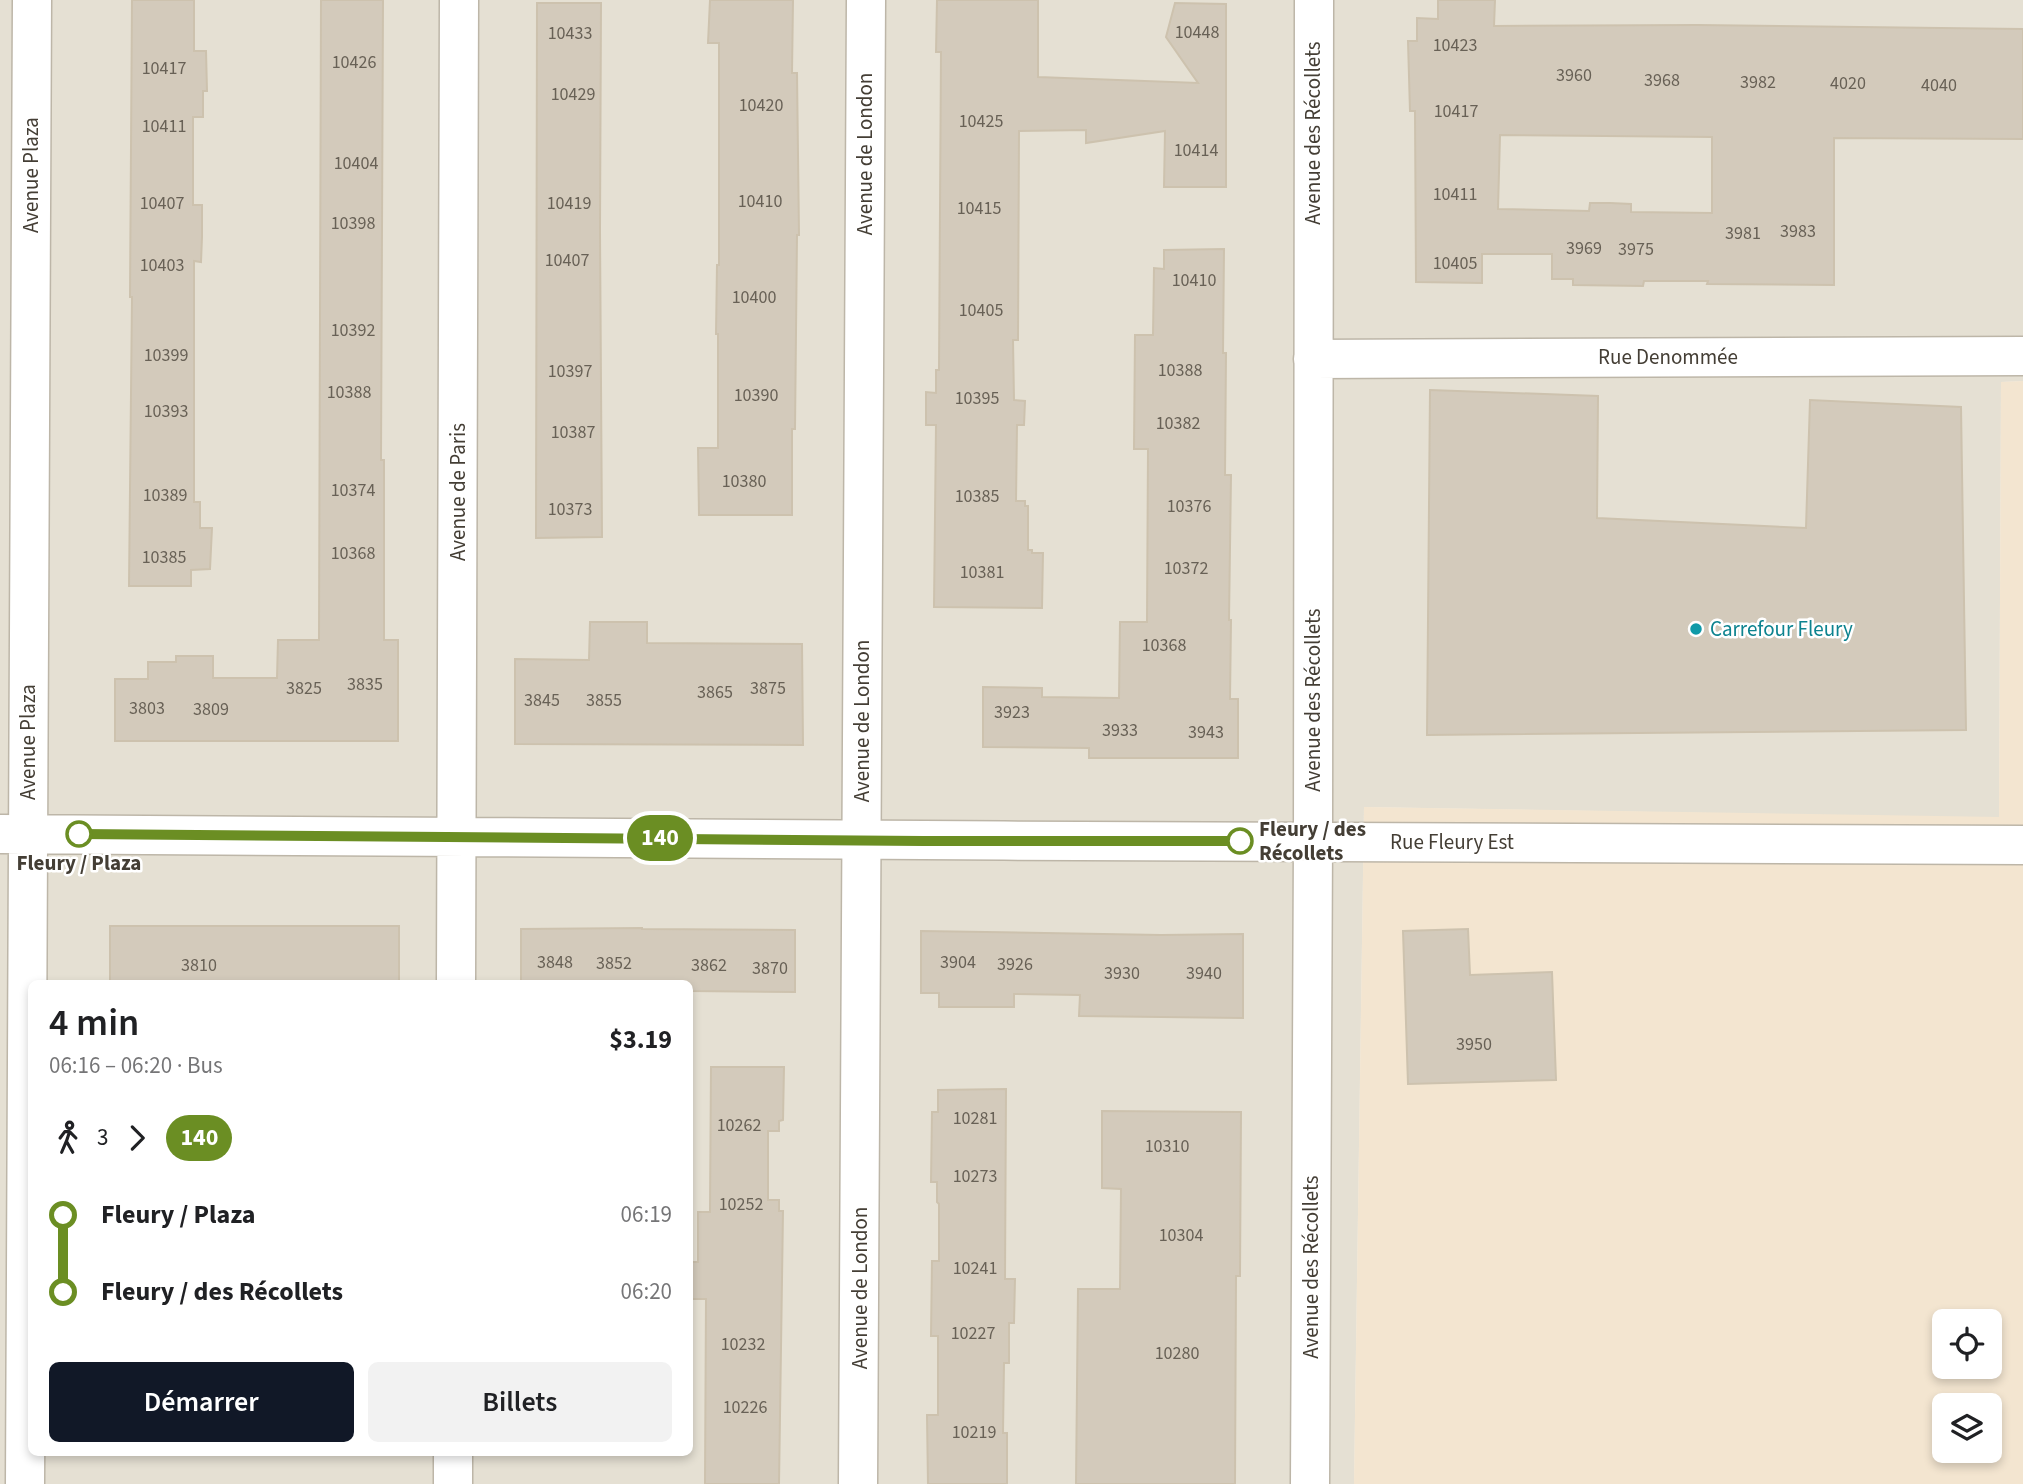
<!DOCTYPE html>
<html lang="fr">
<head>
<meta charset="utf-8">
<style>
  body { margin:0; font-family:"Source Sans 3",sans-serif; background:#f2f2f2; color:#202124; height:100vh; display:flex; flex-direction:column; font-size:26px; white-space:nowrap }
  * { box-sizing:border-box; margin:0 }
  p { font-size:23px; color:#757577 }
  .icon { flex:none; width:38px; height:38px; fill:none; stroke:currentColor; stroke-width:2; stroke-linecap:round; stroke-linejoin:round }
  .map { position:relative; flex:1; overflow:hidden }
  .drawer { position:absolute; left:28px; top:980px; width:665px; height:476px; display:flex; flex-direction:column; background:#fff; border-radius:10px; box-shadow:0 4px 10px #0003 }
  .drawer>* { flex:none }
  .badge { padding:0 14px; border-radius:23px; font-size:24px; line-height:46px }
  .buttons { position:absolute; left:1932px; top:1309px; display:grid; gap:14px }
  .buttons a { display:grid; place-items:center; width:70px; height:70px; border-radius:10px; background:#fff; box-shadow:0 4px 10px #0003; font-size:35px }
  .map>.badge { position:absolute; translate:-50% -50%; box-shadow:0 0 0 4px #fff }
  .legs { display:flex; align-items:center; gap:10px; height:77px; padding:0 21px; font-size:23px }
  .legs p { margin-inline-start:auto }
  .headline { display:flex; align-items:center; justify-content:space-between; height:119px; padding:0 21px }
  h1 { font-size:38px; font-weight:600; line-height:52px }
  .primary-button { display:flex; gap:14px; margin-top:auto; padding:14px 21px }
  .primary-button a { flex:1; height:80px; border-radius:10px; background:#111827; color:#fff; font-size:28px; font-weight:600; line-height:80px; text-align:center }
  .primary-button a+a { background:#f2f2f2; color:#202124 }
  ul { padding:0 21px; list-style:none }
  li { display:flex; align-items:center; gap:24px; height:77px; font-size:26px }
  li i { display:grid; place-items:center; width:10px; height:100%; margin:0 9px; background:currentColor }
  li i::after { content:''; width:18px; height:18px; margin:-9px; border:5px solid; border-radius:50%; background:#fff }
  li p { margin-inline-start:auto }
  li:first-child i { background:linear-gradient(#0000 50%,currentColor 0) }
  li:last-child i { background:linear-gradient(currentColor 50%,#0000 0) }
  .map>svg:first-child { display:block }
  .residential { fill:#e5e0d3; fill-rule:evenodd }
  .commercial { fill:#f3e5d0; fill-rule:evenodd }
  .building { fill:#d3cabb; stroke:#cdc2ae; stroke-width:2; fill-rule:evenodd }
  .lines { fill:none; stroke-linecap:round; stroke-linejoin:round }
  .minor-casing { stroke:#bdb6a8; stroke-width:41 }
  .minor { stroke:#fff; stroke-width:38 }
  .line-1-casing { stroke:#fff; stroke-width:16 }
  .line-1 { stroke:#6b8e23; stroke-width:10 }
  .culture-dot { fill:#0f9aa8; stroke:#fff; stroke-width:2.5 }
  .stop-1-dot { fill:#fff; stroke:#6b8e23; stroke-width:3.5 }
  .labels { text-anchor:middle; stroke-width:5; stroke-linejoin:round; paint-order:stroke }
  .number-label { font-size:18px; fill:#686156 }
  .street-label { font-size:21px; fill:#443e35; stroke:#fff }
  .culture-label { font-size:21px; fill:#0d838f; stroke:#fff; text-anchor:start }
  .stop-label { font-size:21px; font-weight:bold; fill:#443e35; stroke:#fff; text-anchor:start }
</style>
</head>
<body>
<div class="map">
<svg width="2023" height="1484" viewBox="0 0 2023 1484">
  <rect width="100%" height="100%" fill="#f2eee5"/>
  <path class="residential" d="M0 0H2023V381L2001 382 1999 818 1364 807 1354 1484H0ZM32 984H690V1452H32Z"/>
  <path class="commercial" d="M2023 381V1484H1354L1364 807 1999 817 2001 382ZM1944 1321H1990V1367H1944ZM1944 1405H1990V1451H1944Z"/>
  <path class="building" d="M132 0H194V51H206L207 91H203V117H193V205H202V237L201 262 194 261V502H200V528H212L210 569 191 570V586H129L132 297H130Z
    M321 0H383L381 460H384V640H398V741H115V679H148V662H176V656H213V678H277L278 640H319Z
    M710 0H793L792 73H797L799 235H797L795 429H792V515H699L698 448H718V334H716L717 265H719V43H708Z
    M937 0H1038V77L1198 83 1166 37 1175 3 1226 4V187H1164L1165 131 1086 143V130L1019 131 1018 340H1013L1014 400 1025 401 1024 425H1017L1016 501H1025V506H1028V550H1032V553H1043L1042 608 934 607 936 425H926V392L936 393V370H939L941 52H936Z
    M1438 0H1495L1494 26 1697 25 2023 29V139L1834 138V285L1707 284 1708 281H1644L1643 286 1573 285V279H1552V254H1482V283L1416 282 1415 111H1410L1408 41H1417V18L1438 19ZM1500 135 1712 137V213L1631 212V204L1610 203H1590L1589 211 1498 209Z
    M537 3H601L600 231 602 537 536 538Z
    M1224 249 1223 353H1226L1225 475H1231L1229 620H1231L1230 699H1238V758H1089V748L983 747V687L1042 688V697L1119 698 1120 622H1147L1148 449H1134L1135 335H1153L1154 268 1164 269V250Z
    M1430 390 1598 396 1597 518 1806 528 1810 400 1961 407 1966 730 1427 735Z
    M590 622H647V643L802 644 803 745 515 744V659L589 660Z
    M110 926H399V984H110Z
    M642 928V929L795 930V992L690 991V984H521V929Z
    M1468 929 1470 975 1552 972 1556 1080 1408 1084 1403 931Z
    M921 931 1161 935 1243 934V1018L1079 1016 1080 995 1014 994V1007H939V993H921Z
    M711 1067H784L783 1120 779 1121V1131H768V1200H779V1211H783L779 1484H705L706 1299H690V1262H698V1212H710Z
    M1006 1089 1005 1279H1015L1014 1323H1009V1363H1004L1003 1433H1007V1484H928L927 1415H938V1336H931L932 1261H939V1204L937 1202V1182H931L932 1112H938V1090Z
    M1102 1111 1241 1112 1240 1276H1236L1235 1484H1076L1078 1289H1120L1121 1189 1102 1188Z"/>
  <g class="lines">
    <defs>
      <path id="minor" d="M1313 359 2023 356
        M0 834C674 840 1349 842 2023 845
        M456 984 459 0
        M25 1484 32 0
        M453 1484V1452
        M858 1484 866 0
        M1310 1484 1313 841 1314 0"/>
    </defs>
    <use href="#minor" class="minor-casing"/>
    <use href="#minor" class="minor"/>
  </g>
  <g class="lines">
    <defs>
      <path id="line-1" d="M79 834 923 841H1240"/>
    </defs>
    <use href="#line-1" class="line-1-casing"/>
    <use href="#line-1" class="line-1"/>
  </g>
  <circle class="culture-dot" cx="1696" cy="629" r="7"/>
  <g class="stop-1-dot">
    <circle cx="79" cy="834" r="12"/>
    <circle cx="1240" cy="841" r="12"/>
  </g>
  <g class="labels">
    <g class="number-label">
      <text x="1197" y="38">10448</text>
      <text x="570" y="39">10433</text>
      <text x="1455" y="51">10423</text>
      <text x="354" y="68">10426</text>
      <text x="164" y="74">10417</text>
      <text x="1574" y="81">3960</text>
      <text x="1662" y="86">3968</text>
      <text x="1758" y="88">3982</text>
      <text x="1848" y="89">4020</text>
      <text x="1939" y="91">4040</text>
      <text x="573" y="100">10429</text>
      <text x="761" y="111">10420</text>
      <text x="1456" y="117">10417</text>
      <text x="981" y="127">10425</text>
      <text x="164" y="132">10411</text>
      <text x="1196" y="156">10414</text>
      <text x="356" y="169">10404</text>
      <text x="1455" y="200">10411</text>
      <text x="760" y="207">10410</text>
      <text x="162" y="209">10407</text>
      <text x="569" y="209">10419</text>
      <text x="979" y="214">10415</text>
      <text x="353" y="229">10398</text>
      <text x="1798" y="237">3983</text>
      <text x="1743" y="239">3981</text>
      <text x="1584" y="254">3969</text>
      <text x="1636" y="255">3975</text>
      <text x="567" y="266">10407</text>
      <text x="1455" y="269">10405</text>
      <text x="162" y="271">10403</text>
      <text x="1194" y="286">10410</text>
      <text x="754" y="303">10400</text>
      <text x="981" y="316">10405</text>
      <text x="353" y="336">10392</text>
      <text x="166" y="361">10399</text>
      <text x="1180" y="376">10388</text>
      <text x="570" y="377">10397</text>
      <text x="349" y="398">10388</text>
      <text x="756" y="401">10390</text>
      <text x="977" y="404">10395</text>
      <text x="166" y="417">10393</text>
      <text x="1178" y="429">10382</text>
      <text x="573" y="438">10387</text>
      <text x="744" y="487">10380</text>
      <text x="353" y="496">10374</text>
      <text x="165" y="501">10389</text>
      <text x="977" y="502">10385</text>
      <text x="1189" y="512">10376</text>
      <text x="570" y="515">10373</text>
      <text x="353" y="559">10368</text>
      <text x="164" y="563">10385</text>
      <text x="1186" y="574">10372</text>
      <text x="982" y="578">10381</text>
      <text x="1164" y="651">10368</text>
      <text x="365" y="690">3835</text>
      <text x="304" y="694">3825</text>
      <text x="768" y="694">3875</text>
      <text x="715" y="698">3865</text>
      <text x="542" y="706">3845</text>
      <text x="604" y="706">3855</text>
      <text x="147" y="714">3803</text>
      <text x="211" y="715">3809</text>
      <text x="1012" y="718">3923</text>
      <text x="1120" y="736">3933</text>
      <text x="1206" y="738">3943</text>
      <text x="555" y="968">3848</text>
      <text x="958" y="968">3904</text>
      <text x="614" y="969">3852</text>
      <text x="1015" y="970">3926</text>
      <text x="199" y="971">3810</text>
      <text x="709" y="971">3862</text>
      <text x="770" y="974">3870</text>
      <text x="1122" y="979">3930</text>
      <text x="1204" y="979">3940</text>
      <text x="1474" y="1050">3950</text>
      <text x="975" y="1124">10281</text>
      <text x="739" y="1131">10262</text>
      <text x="1167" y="1152">10310</text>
      <text x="975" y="1182">10273</text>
      <text x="741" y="1210">10252</text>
      <text x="1181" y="1241">10304</text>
      <text x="975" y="1274">10241</text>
      <text x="973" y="1339">10227</text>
      <text x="743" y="1350">10232</text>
      <text x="1177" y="1359">10280</text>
      <text x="745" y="1413">10226</text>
      <text x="974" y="1438">10219</text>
    </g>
    <g class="street-label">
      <text transform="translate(1313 133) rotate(-90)" y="7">Avenue des Récollets</text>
      <text transform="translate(865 154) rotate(-90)" y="7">Avenue de London</text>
      <text transform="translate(31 175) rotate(-90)" y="7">Avenue Plaza</text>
      <text x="1668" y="364">Rue Denommée</text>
      <text transform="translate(458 492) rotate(-90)" y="7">Avenue de Paris</text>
      <text transform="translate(1313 700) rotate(-90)" y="7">Avenue des Récollets</text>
      <text transform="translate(862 721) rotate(-90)" y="7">Avenue de London</text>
      <text transform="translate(28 742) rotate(-90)" y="7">Avenue Plaza</text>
      <text x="1452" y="849">Rue Fleury Est</text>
      <text transform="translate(1311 1267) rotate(-90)" y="7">Avenue des Récollets</text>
      <text transform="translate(860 1288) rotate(-90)" y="7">Avenue de London</text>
    </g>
    <g class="culture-label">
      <text x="1710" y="636">Carrefour Fleury</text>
    </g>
    <g class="stop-label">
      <text x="1259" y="836">Fleury / des<tspan x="1259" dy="24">Récollets</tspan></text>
      <text x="79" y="870" text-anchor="middle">Fleury / Plaza</text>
    </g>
  </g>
</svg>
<div class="buttons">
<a><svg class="icon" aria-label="locate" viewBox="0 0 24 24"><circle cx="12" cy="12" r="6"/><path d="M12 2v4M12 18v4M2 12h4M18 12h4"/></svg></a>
<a><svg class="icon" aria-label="layers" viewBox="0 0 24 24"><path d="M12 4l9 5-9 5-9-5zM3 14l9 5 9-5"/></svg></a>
</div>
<b class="badge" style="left:660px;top:838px;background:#6b8e23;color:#fff">140</b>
<section class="drawer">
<div class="headline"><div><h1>4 min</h1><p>06:16 – 06:20 · Bus</p></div><b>$3.19</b></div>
<div class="legs"><svg class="icon" aria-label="walk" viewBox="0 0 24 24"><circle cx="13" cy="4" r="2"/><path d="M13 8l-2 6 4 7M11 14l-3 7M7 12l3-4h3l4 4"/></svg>3<svg class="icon" aria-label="forward" viewBox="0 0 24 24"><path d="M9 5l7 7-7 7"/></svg><b class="badge" style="background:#6b8e23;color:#fff">140</b></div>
<ul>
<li><i style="color:#6b8e23"></i><b>Fleury / Plaza</b><p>06:19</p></li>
<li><i style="color:#6b8e23"></i><b>Fleury / des Récollets</b><p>06:20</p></li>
</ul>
<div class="primary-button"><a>Démarrer</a><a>Billets</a></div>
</section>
</div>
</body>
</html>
